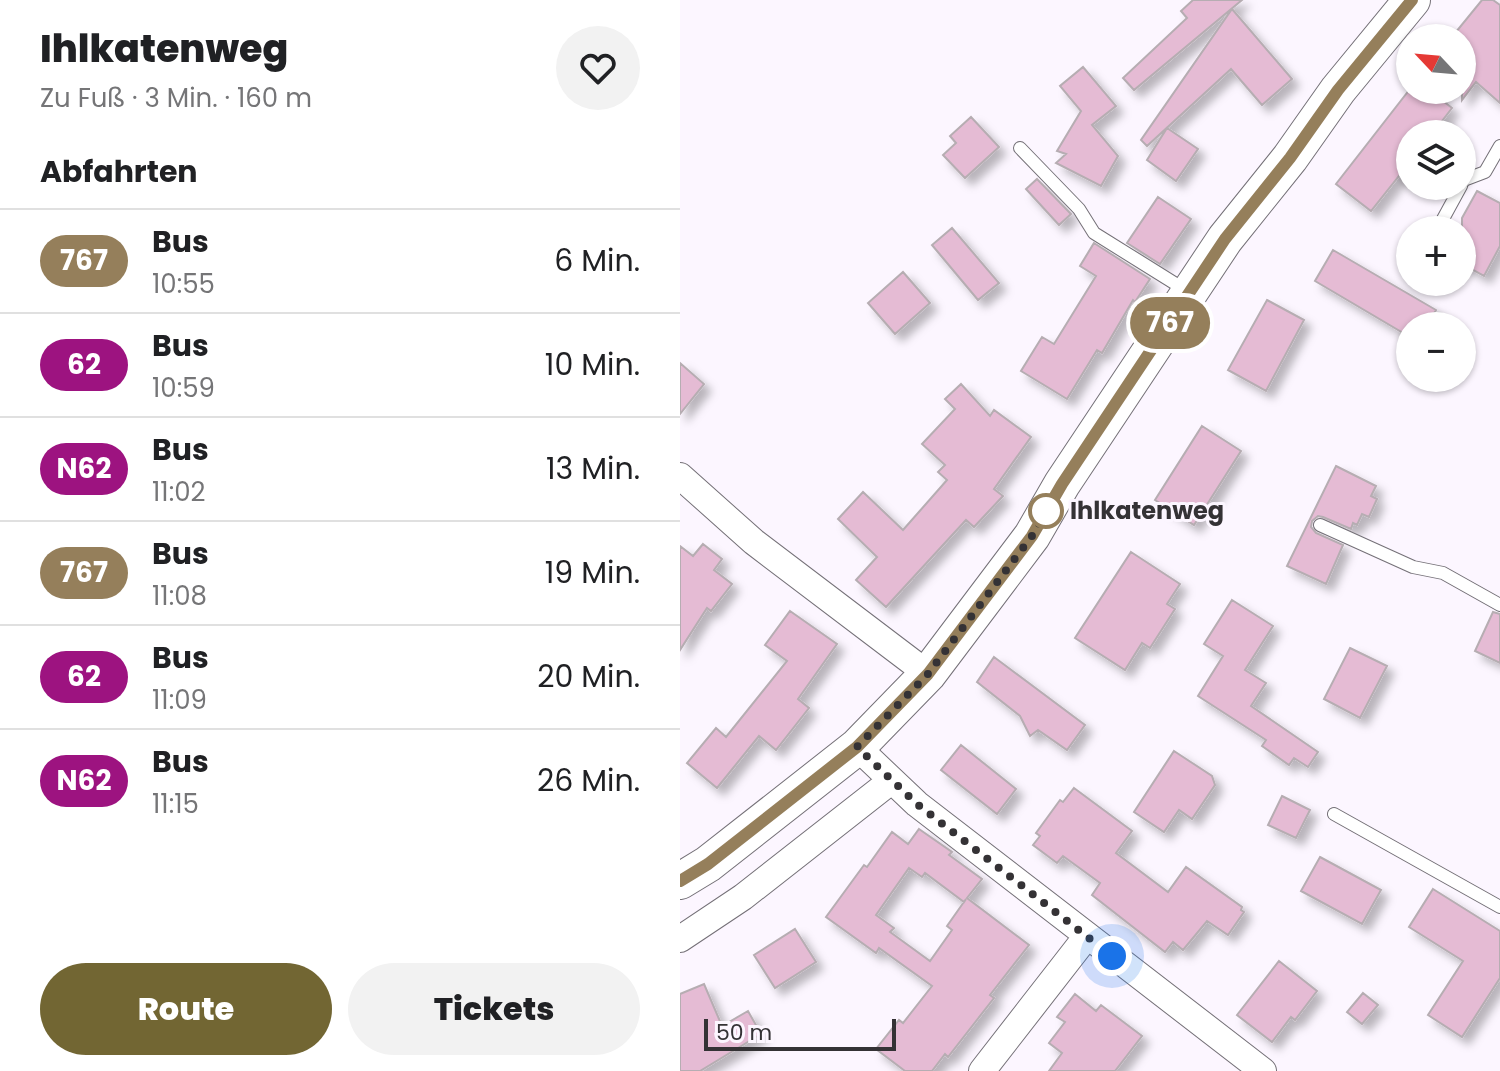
<!DOCTYPE html>
<html lang="de">
<head>
<meta charset="utf-8">
<style>
  body { margin:0; font-family:Poppins,sans-serif; background:#f2f2f2; color:#202124; height:100vh; display:flex; flex-direction:column; font-size:30px; white-space:nowrap }
  * { box-sizing:border-box; margin:0 }
  p { font-size:26px; color:#757577 }
  .icon { flex:none; width:44px; height:44px; fill:none; stroke:currentColor; stroke-width:2; stroke-linecap:round; stroke-linejoin:round }
  .map { position:relative; flex:1; overflow:hidden }
  .panel { display:flex; flex-direction:column; background:#fff; width:680px }
  .panel>* { flex:none }
  .badge { padding:0 16px; border-radius:26px; font-size:28px; line-height:52px }
  .needle { width:52px; rotate:296deg }
  .controls { position:absolute; left:716px; top:24px; display:grid; gap:16px }
  .controls a { display:grid; place-items:center; width:80px; height:80px; border-radius:50%; background:#fff; box-shadow:0 2px 6px #0004; font-size:40px }
  .scale { position:absolute; left:24px; bottom:20px; width:192px; box-sizing:border-box; padding-left:8px; border:4px solid #343235; border-top:0; font-size:22px; line-height:28px; white-space:nowrap; color:#343235; -webkit-text-stroke:6px #fcf6ff; paint-order:stroke }
  .you { position:absolute; width:40px; height:40px; margin:-20px; border:6px solid #fff; border-radius:50%; background:#1a73e8; box-shadow:0 0 0 12px #1a73e833 }
  .map>.badge { position:absolute; translate:-50% -50%; box-shadow:0 0 0 4px #fff }
  h2 { padding:0 40px; font-size:30px; line-height:72px }
  .round { display:grid; place-items:center; flex:none; width:84px; height:84px; border-radius:42px; background:#f2f2f2 }
  .headline { display:flex; align-items:center; justify-content:space-between; height:136px; padding:0 40px }
  h1 { font-size:38px; font-weight:800; line-height:60px }
  .primary-button { display:flex; gap:16px; margin-top:auto; padding:16px 40px }
  .primary-button a { flex:1; height:92px; border-radius:48px; background:#726633; color:#fff; font-size:32px; font-weight:800; line-height:92px; text-align:center }
  .primary-button a+a { background:#f2f2f2; color:#202124 }
  ul { padding:0; list-style:none }
  li { display:flex; align-items:center; gap:24px; height:104px; padding:0 40px; border-top:2px solid #e0e0e0 }
  li div { flex:1 }
  li b { display:block; font-size:30px }
  li em { font-style:normal }
  li .badge { min-width:88px; font-weight:700; text-align:center }
  main { display:flex; flex:1; min-height:0 }
  .map>svg:first-child { display:block }
  .building { fill:#e5bbd4; stroke:#b6adb2; stroke-width:2; fill-rule:evenodd; filter:url(#shadow) }
  .lines { fill:none; stroke-linecap:round; stroke-linejoin:round }
  .lane-casing { stroke:#747077; stroke-width:14 }
  .street-casing { stroke:#747077; stroke-width:28 }
  .secondary-casing { stroke:#747077; stroke-width:38 }
  .lane { stroke:#fff; stroke-width:12 }
  .street { stroke:#fff; stroke-width:26 }
  .secondary { stroke:#fff; stroke-width:36 }
  .line-casing { stroke:#fff; stroke-width:18 }
  .line { stroke:#957f5b; stroke-width:12 }
  .walk { stroke:#343235; stroke-width:8; stroke-dasharray:0 14.4 }
  .stop-dot { fill:#fff; stroke:#957f5b; stroke-width:4 }
  .labels { text-anchor:middle; stroke-width:6; stroke-linejoin:round; paint-order:stroke }
  .stop-label { font-size:24px; font-weight:bold; fill:#343235; stroke:#fcf6ff; text-anchor:start }
</style>
</head>
<body>
<main>
<section class="panel">
<div class="headline"><div><h1>Ihlkatenweg</h1><p>Zu Fuß · 3 Min. · 160 m</p></div><a class="round"><svg class="icon" aria-label="heart" viewBox="0 0 24 24"><path d="M12 20l-8-8c-3-5 5-10 8-4 3-6 11-1 8 4z"/></svg></a></div>
<h2>Abfahrten</h2>
<ul>
<li><span class="badge" style="background:#957f5b;color:#fff">767</span><div><b>Bus</b><p>10:55</p></div><em>6 Min.</em></li>
<li><span class="badge" style="background:#9d1380;color:#fff">62</span><div><b>Bus</b><p>10:59</p></div><em>10 Min.</em></li>
<li><span class="badge" style="background:#9d1380;color:#fff">N62</span><div><b>Bus</b><p>11:02</p></div><em>13 Min.</em></li>
<li><span class="badge" style="background:#957f5b;color:#fff">767</span><div><b>Bus</b><p>11:08</p></div><em>19 Min.</em></li>
<li><span class="badge" style="background:#9d1380;color:#fff">62</span><div><b>Bus</b><p>11:09</p></div><em>20 Min.</em></li>
<li><span class="badge" style="background:#9d1380;color:#fff">N62</span><div><b>Bus</b><p>11:15</p></div><em>26 Min.</em></li>
</ul>
<div class="primary-button"><a>Route</a><a>Tickets</a></div>
</section>
<div class="map">
<svg width="820" height="1071" viewBox="0 0 820 1071">
  <defs>
    <filter id="shadow"><feDropShadow dx="7" dy="7" stdDeviation="4" flood-color="#0004"/></filter>
  </defs>
  <rect width="100%" height="100%" fill="#fcf6ff"/>
  <path class="building" d="M513 0H562L454 90 443 78 507 18 501 11Z
    M802 0H813L820 5V103L796 82 782 100V38H771Z
    M552 9 612 79 582 105 551 69 467 146 461 140Z
    M403 67 436 106 412 125 438 156 421 186 376 163 386 154 377 151 401 111 380 86Z
    M730 89 749 90 772 108 752 134H730V162L691 211 656 184Z
    M291 117 319 147 285 178 263 155 276 143 270 136Z
    M487 128 518 149 496 181 467 160Z
    M357 179 391 214 379 225 346 189Z
    M797 191 820 203V246L804 276 782 264V218Z
    M478 197 511 219 480 264 447 243Z
    M272 228 319 283 298 300 252 245Z
    M414 243 470 279 455 302 453 300 422 353 417 350 387 399 341 371 362 337 374 344 416 276 400 266Z
    M653 250 756 310 747 326H730V337L635 281Z
    M223 272 250 303 215 334 188 303Z
    M587 300 624 320 586 391 548 370Z
    M0 363 24 384 0 414Z
    M281 384 310 416 314 410 351 437 314 489 323 496 294 527 286 520 206 607 176 580 197 557 158 519 183 492 223 530 267 480 258 472 265 465 242 444 275 409 265 399Z
    M522 426 561 451 514 525 475 500Z
    M656 466 696 486 691 496 697 499 689 517 682 514 677 525 673 523 671 529 643 517 638 516 632 521 631 527 636 533 663 545 646 584 607 566Z
    M23 544 42 559 34 570 52 584 31 611 27 608 0 650V546L13 556Z
    M451 552 500 584 487 604 495 609 470 648 462 643 445 670 395 638Z
    M552 600 593 626 565 670 586 683 571 706 638 752 628 767 614 758 609 765 582 746 586 740 518 696 543 656 524 644Z
    M110 611 157 644 118 699 129 708 96 750 79 736 37 788 7 763 36 728 46 737 107 661 85 645Z
    M813 612 820 614V663L795 651Z
    M670 648 707 666 680 718 644 699Z
    M314 657 405 725 387 750 358 730 350 736 340 716 297 682Z
    M281 745 336 789 317 814 261 770Z
    M494 751 532 776 535 785 512 819 499 810 484 832 454 812Z
    M394 788 452 831 436 853 488 892 506 867 562 907 561 910 564 912 548 935 527 921 503 950 493 942 485 952 412 895 420 883 383 856 377 863 353 845 360 836 356 833 380 800 383 802Z
    M602 796 630 810 616 838 588 825Z
    M239 829 272 852 269 855 302 879 287 898 349 945 310 995 314 998 268 1057 265 1054 252 1071H225L196 1049 219 1020 223 1023 252 986 199 948 196 953 146 917 184 865 187 867 212 832 228 844ZM229 868 242 877 245 873 284 902 286 899 267 926 272 930 250 961 210 932 214 928 196 915Z
    M640 857 701 890 682 924 621 891Z
    M753 889 820 931V978L782 1037 748 1015 783 961 729 927Z
    M115 929 136 962 95 988 74 955Z
    M599 961 637 991 615 1020 611 1017 592 1042 557 1015Z
    M24 984 42 1026 68 1011 81 1034 20 1071H0V994Z
    M683 993 698 1005 682 1024 667 1012Z
    M395 994 416 1011 421 1005 462 1036 435 1071H369L382 1053 369 1043 385 1022 377 1017Z"/>
  <g class="lines">
    <defs>
      <path id="lane" d="M340 148 399 209 414 233 507 291
        M782 183 784 180 805 172 820 146
        M757 230 781 186
        M640 525 733 567 763 573 820 605
        M654 814 820 907"/>
      <path id="street" d="M0 476 74 542 248 674
        M177 747 237 804 583 1071
        M0 939 63 897 211 781
        M302 1071 407 936"/>
      <path id="secondary" d="M0 881 28 864 177 747 248 674 352 536 382 484 545 239 610 158 658 90 732 0"/>
    </defs>
    <use href="#lane" class="lane-casing"/>
    <use href="#street" class="street-casing"/>
    <use href="#secondary" class="secondary-casing"/>
    <use href="#lane" class="lane"/>
    <use href="#street" class="street"/>
    <use href="#secondary" class="secondary"/>
  </g>
  <g class="lines">
    <defs>
      <path id="line" d="M0 881 28 864 177 747 248 674 352 536 382 484 545 239 610 158 658 90 732 0"/>
    </defs>
    <use href="#line" class="line-casing"/>
    <use href="#line" class="line"/>
    <path class="walk" d="M366 511 352 536 248 674 177 747 237 804 432 956"/>
  </g>
  <circle class="stop-dot" cx="366" cy="511" r="16"/>
  <g class="labels">
    <g class="stop-label">
      <text x="390" y="519">Ihlkatenweg</text>
    </g>
  </g>
</svg>
<div class="controls">
<a><svg class="needle" viewBox="-14 -14 28 28"><path d="M0-13l5 13h-10z" fill="#e53935"/><path d="M0 13l5-13h-10z" fill="#757577"/></svg></a>
<a><svg class="icon" aria-label="layers" viewBox="0 0 24 24"><path d="M12 4l9 5-9 5-9-5zM3 14l9 5 9-5"/></svg></a>
<a>+</a>
<a>−</a>
</div>
<div class="scale">50 m</div>
<div class="you" style="left:432px;top:956px"></div>
<b class="badge" style="left:490px;top:323px;background:#957f5b;color:#fff">767</b>
</div>
</main>
</body>
</html>
